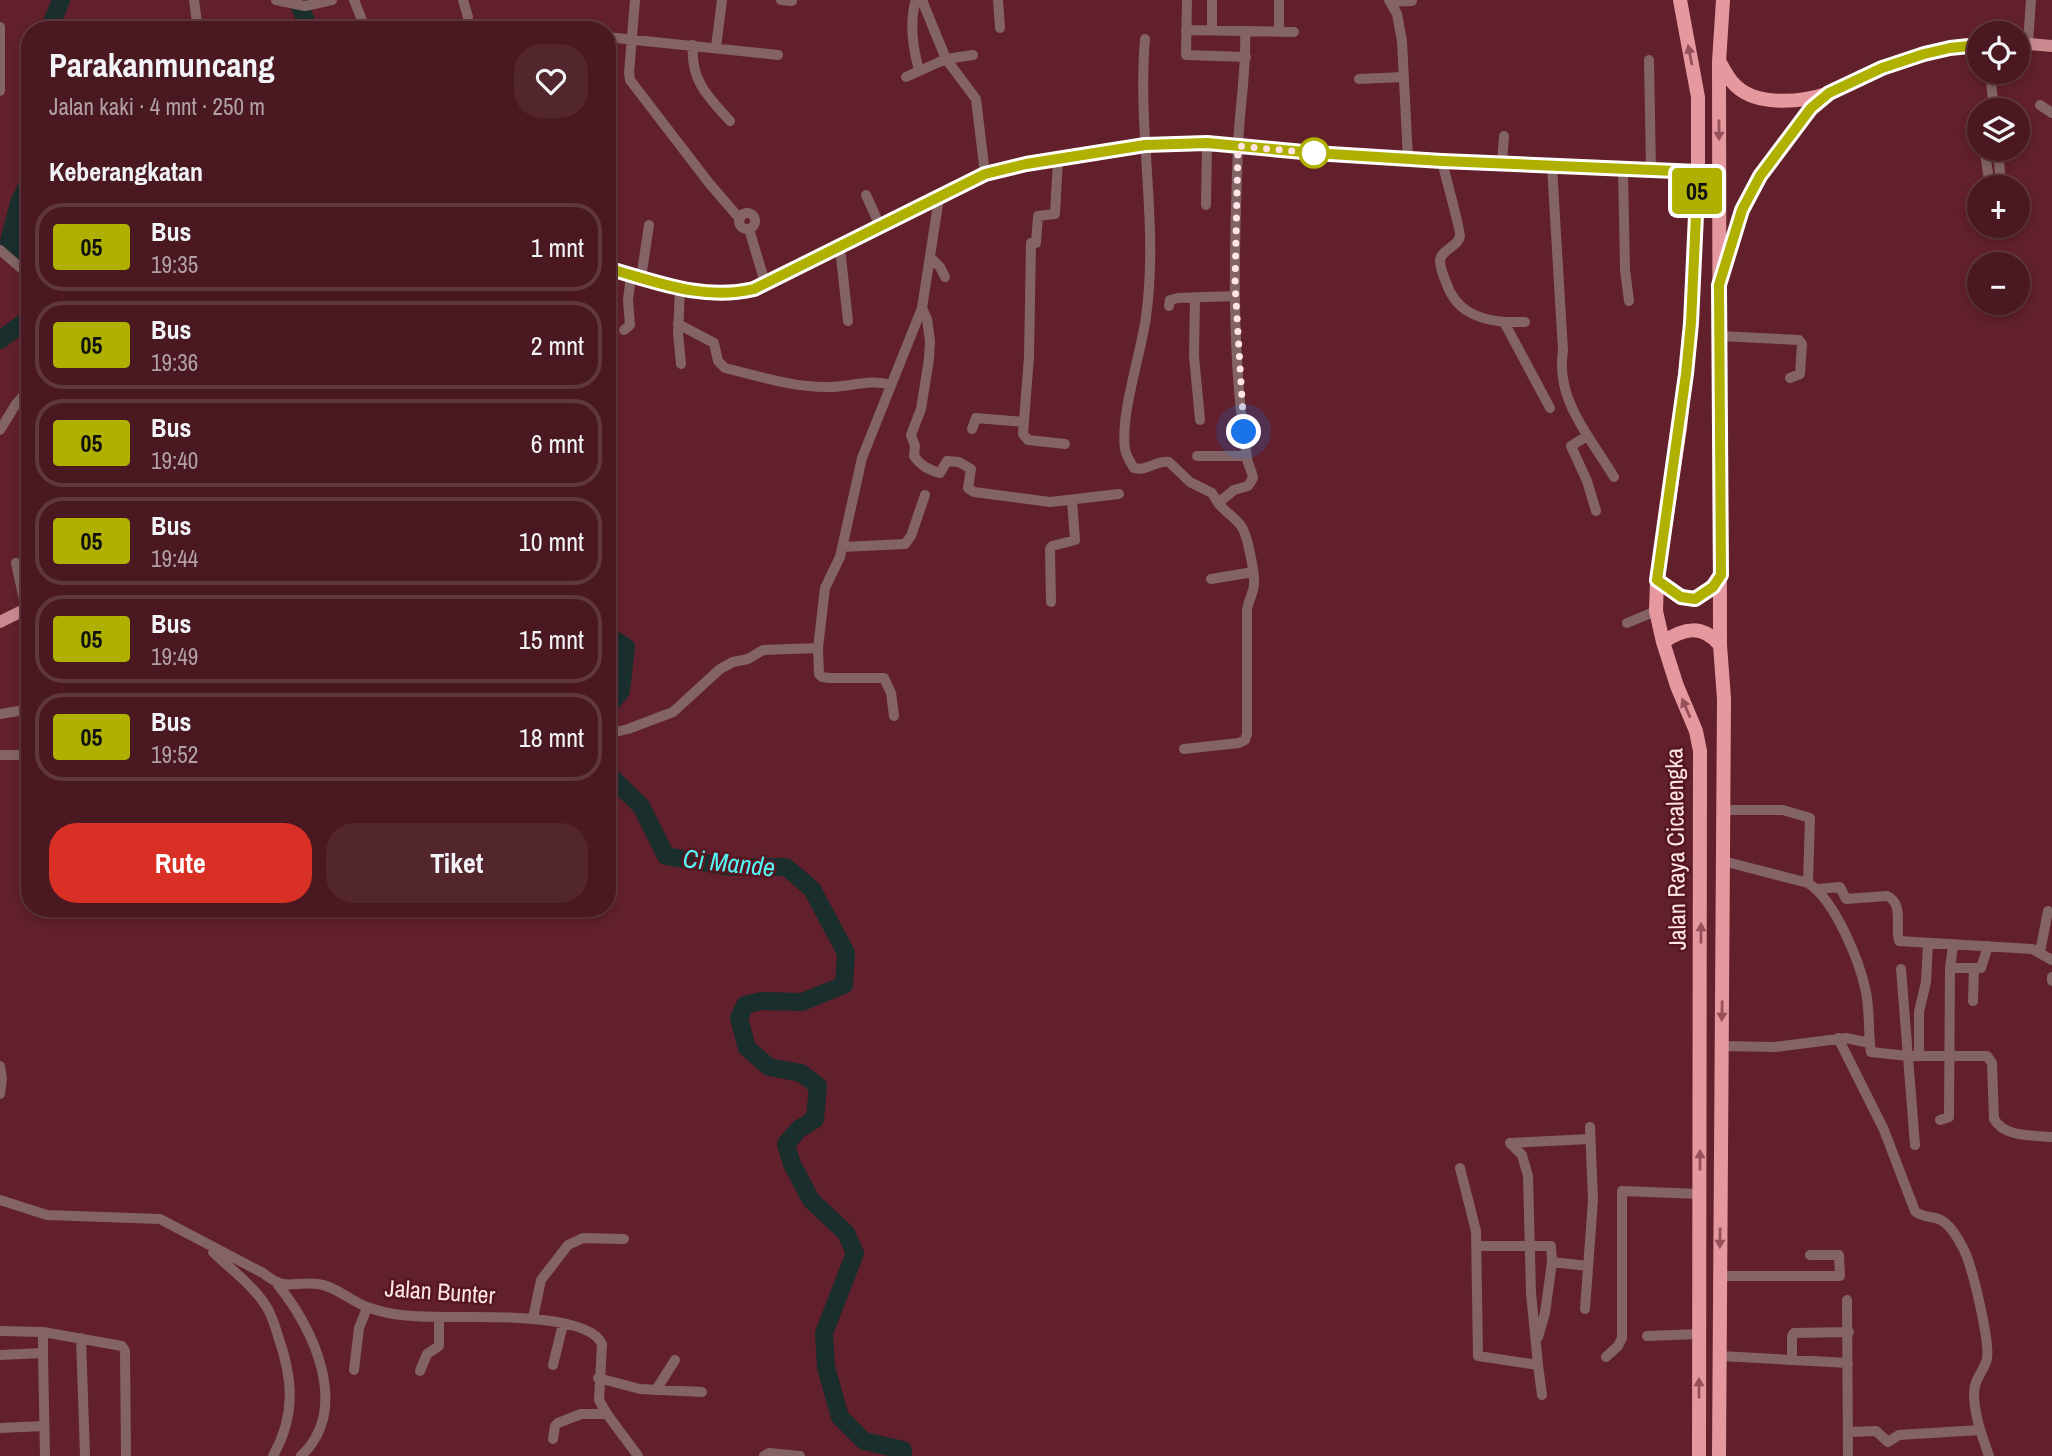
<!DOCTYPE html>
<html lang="id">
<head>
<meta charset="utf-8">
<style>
  body { margin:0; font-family:"Archivo Narrow",sans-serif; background:#53252d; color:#f1f3f6; height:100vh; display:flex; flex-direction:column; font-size:26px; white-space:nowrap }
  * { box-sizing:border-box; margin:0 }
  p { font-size:23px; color:#b1a0a5 }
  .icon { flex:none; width:38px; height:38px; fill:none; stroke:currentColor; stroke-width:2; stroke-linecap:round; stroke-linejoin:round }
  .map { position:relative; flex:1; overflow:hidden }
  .side { position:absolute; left:21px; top:21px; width:595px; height:896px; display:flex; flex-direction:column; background:#491820; border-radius:28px; box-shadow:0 4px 10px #0003,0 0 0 2px #61373e }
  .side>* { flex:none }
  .badge { padding:0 14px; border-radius:5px; font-size:24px; line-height:46px }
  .controls { position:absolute; left:1967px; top:21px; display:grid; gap:14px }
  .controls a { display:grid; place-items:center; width:63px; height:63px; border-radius:50%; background:#491820; box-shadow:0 4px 10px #0003,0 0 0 2px #61373e; font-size:35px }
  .you { position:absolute; width:35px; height:35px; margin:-18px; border:5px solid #fff; border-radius:50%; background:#1a73e8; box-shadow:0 0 0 10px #1a73e833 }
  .map>.badge { position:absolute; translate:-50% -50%; box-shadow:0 0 0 4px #fff }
  h2 { padding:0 28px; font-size:26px; line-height:63px }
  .round { display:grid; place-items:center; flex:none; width:74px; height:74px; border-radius:28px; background:#53252d }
  .overview { display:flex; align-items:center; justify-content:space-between; height:119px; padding:0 28px }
  h1 { font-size:33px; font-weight:800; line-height:52px }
  .primary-button { display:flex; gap:14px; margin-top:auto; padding:14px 28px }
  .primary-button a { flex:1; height:80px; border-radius:28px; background:#d93025; color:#fff; font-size:28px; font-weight:800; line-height:80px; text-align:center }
  .primary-button a+a { background:#53252d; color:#f1f3f6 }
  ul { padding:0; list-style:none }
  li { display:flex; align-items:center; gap:21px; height:88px; margin:0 14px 10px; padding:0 14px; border:4px solid #61373e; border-radius:28px }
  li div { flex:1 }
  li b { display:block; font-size:26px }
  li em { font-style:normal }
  li .badge { min-width:77px; font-weight:700; text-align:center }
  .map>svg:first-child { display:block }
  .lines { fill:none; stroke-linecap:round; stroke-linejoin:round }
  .river { stroke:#192e2d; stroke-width:18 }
  .minor { stroke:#836365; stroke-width:10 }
  .major { stroke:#ca898f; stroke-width:12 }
  .highway { stroke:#e6989f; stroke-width:14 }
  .oneway { fill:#96505a }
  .line-casing { stroke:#fff; stroke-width:16 }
  .line { stroke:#b0b000; stroke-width:10 }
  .walk { stroke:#fee4e6; stroke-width:7; stroke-dasharray:0 12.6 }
  .stop-dot { fill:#fff; stroke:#b0b000; stroke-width:3.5 }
  .labels { text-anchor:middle; stroke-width:5; stroke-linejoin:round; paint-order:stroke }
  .street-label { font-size:24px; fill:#fee4e6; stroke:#551521 }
  .water-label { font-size:26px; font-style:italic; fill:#53f7f4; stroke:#551521 }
</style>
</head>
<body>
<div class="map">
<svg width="2052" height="1456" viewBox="0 0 2052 1456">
  <rect width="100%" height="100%" fill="#61202b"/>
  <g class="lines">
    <path class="river" d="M297 0 310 30
      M49 30 61 0
      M30 180 19 203 9 241 30 263
      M0 340 30 318
      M607 635 626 647 621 691 607 708
      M607 773 641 806 666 856 730 867H786L812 889 846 953 844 985 802 1002 761 1001 745 1005 739 1018 747 1048 769 1067 801 1073 818 1086 815 1119 799 1129 786 1144 792 1164 811 1200 846 1233 855 1253 824 1333 826 1367 840 1417 864 1441 903 1450V1456"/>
    <path class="minor" d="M194 0 198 30
      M276 0 305 6 332 0
      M354 0 366 30
      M463 0 468 17 467 30
      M635 0 629 73 630 80 709 183 740 219
      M781 0 792 1
      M916 0C909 21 913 49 919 70
      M922 0 946 59 976 99 985 174
      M998 0 1000 28
      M1187 0 1186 55 1246 57
      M1279 0V31
      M1389 0 1397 14 1402 41 1408 159
      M1390 2 1412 1
      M0 27V91
      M1186 30 1294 32
      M1212 30V0
      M607 37 778 55
      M1145 39C1137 133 1159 223 1146 317 1141 354 1120 414 1125 449 1126 455 1130 462 1134 468 1146 472 1156 460 1169 462L1190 482 1212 493 1218 503
      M2028 43 2031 0
      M693 45C690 80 708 97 730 121
      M716 47 722 0
      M1649 60 1651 169
      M1990 72 1994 110
      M906 77 946 59 973 55
      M1359 79 1403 77
      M2040 105 2052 113
      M1998 149 2001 187
      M1058 159 1055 214 1038 216 1036 243H1031L1029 357 1023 434 1028 440 1065 444
      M1442 161C1444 171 1461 232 1460 236 1458 247 1442 249 1440 260 1440 267 1443 275 1446 282 1455 310 1476 319 1504 322L1550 408
      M1502 164 1504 136
      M1552 166 1563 351C1555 400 1591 438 1614 477
      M1623 169 1625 270 1629 301
      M1990 187 1985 153 1998 150
      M866 195 881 228
      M1206 205 1207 143
      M739 221a8 8 0 1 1 16 0a8 8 0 1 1-16 0Z
      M749 229 766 286
      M840 248 848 321
      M0 250 30 276
      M931 258 940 267 945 277
      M641 278 649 225
      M680 290 678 333 681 364
      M1195 297 1194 356 1200 420
      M1169 306 1170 300 1178 298 1235 296
      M922 308 927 319 930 341 929 359 921 409 911 435 915 446 914 456C921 466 929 470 940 473L947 461 959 462 971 469 968 488 974 492 1050 502 1119 494
      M1504 322H1525
      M678 324 714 343 718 361 725 368C758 376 792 387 826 387 848 388 870 378 891 385
      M624 330 630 325 628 300 631 275
      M1719 336 1799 340 1802 344 1800 374 1790 378
      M972 429 976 418 1024 422
      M0 430 16 404 30 388
      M1587 436 1571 446 1587 481 1596 511
      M1197 456H1247
      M842 547 905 544 911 536 925 495
      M16 563 26 609
      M1211 579 1253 572
      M1051 602 1050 549 1052 546 1075 540 1072 500
      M1627 623 1656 611
      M0 714 30 709
      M894 716 891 693 884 678H829L822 677 819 674 818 648 825 588 840 557 862 458 922 308 939 198
      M607 734 628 729 673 712 720 669 733 662 748 659 763 650 818 648
      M1184 749 1239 743 1245 740 1247 734V610C1248 601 1254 592 1254 584 1255 573 1247 533 1241 526 1235 517 1225 512 1218 503L1234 490 1248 486 1253 478C1252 471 1248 465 1247 458 1231 357 1234 250 1238 148 1239 109 1247 70 1245 31
      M0 755H18
      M1723 810H1783L1810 818 1808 883
      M1723 861 1808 883C1835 900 1860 962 1866 992 1870 1012 1868 1032 1871 1052L1908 1056H1987L1992 1063 1994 1119C2005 1138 2033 1135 2052 1137
      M1817 889 1840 887 1846 899 1887 896C1904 903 1895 927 1899 941L2032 949 2052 960
      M2040 952 2048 911
      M1950 968H1981L1988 946
      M1901 969 1915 1145
      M2052 977V981
      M1973 1001 1974 968
      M1838 1038 1884 1130 1915 1211C1923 1219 1936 1215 1944 1222 1952 1228 1959 1240 1963 1248 1972 1264 1990 1341 1987 1359 1984 1371 1974 1379 1974 1393 1974 1415 1982 1436 1989 1456
      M1722 1046 1775 1047 1846 1038 1870 1043
      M1919 1056V1012L1926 982 1928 943
      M0 1066 2 1078 0 1094
      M1940 1120 1949 1117 1950 968 1953 946
      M1510 1143 1522 1155 1528 1176 1531 1293 1538 1365
      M1510 1143 1590 1139
      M1460 1168 1476 1231 1478 1356 1538 1365 1542 1395
      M0 1200 47 1215 160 1219 263 1273C286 1292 292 1281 318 1284 335 1286 351 1301 367 1307 396 1318 428 1317 458 1317 488 1317 589 1314 602 1344L599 1400 607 1414 638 1456
      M1477 1246H1551L1552 1262 1588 1266
      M213 1252C230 1269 253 1285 266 1306 272 1315 275 1326 278 1336 293 1379 296 1415 273 1456
      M1720 1276H1840L1839 1255H1810
      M278 1285C314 1329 351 1409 301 1456
      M1847 1300 1848 1456
      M1585 1309 1593 1200 1590 1127
      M533 1318 541 1280 568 1245 583 1238 624 1239
      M0 1331 43 1332 122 1346 125 1351 126 1456
      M1647 1336 1699 1334
      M1538 1337 1545 1313 1552 1262
      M81 1338 85 1456
      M43 1353 45 1456
      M0 1355 43 1353V1332
      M1720 1356 1848 1363
      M1606 1357 1618 1346 1622 1338V1191L1700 1194
      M1792 1360V1336L1794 1333 1849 1332
      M553 1365 563 1324
      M354 1370 359 1328 367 1308
      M420 1371 427 1354 439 1346V1317
      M598 1378 640 1389 702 1392
      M656 1390 675 1360
      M0 1428 44 1426
      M1848 1432 1876 1431 1888 1442 1899 1435 1980 1430
      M553 1439 555 1426 558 1423 581 1414H607
      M764 1456 769 1453 800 1456"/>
    <path class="major" d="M2018 43 2052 46
      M607 268C659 283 700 301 754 289L985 174 1026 164 1145 146 1207 143 1442 161 1698 171
      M1722 274 1742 210 1760 176 1811 108 1829 93 1882 68 1950 48 1979 45
      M0 622 30 607"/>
    <path class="highway" d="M1680 0 1698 97V171L1691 323 1680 428 1657 580 1656 611 1663 642 1677 686 1696 731 1700 751 1699 1456
      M1720 63C1725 71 1729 80 1736 86 1758 107 1803 102 1829 93
      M1657 580C1685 601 1698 608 1721 575
      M1663 642C1684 628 1702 624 1720 645
      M1719 1456 1724 699 1720 645 1719 62 1723 0"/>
  </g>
  <defs><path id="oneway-solid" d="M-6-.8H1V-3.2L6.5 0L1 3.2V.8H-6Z" transform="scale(1.75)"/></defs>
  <g class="oneway">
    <use href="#oneway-solid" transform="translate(1690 55) rotate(-101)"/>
    <use href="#oneway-solid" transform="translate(1719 130) rotate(90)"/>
    <use href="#oneway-solid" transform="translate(1686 708) rotate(-113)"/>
    <use href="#oneway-solid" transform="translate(1701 933) rotate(-90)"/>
    <use href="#oneway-solid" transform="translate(1722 1011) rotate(91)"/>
    <use href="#oneway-solid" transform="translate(1700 1160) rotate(-90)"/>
    <use href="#oneway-solid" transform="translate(1720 1238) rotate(91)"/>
    <use href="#oneway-solid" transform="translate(1699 1388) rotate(-90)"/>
  </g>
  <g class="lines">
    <defs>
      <path id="line" d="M607 268C657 282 702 301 754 289L985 174 1026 164 1145 145 1207 143 1314 153 1442 161 1698 172 1691 323 1686 374 1657 580 1681 597 1695 599 1713 587 1721 575 1719 285 1742 210 1760 176 1811 108 1829 93 1882 68 1924 54 1950 48 1979 45"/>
    </defs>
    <use href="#line" class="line-casing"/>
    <use href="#line" class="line"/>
    <path class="walk" d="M1244 432 1235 284 1238 146 1314 153"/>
  </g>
  <circle class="stop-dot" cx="1314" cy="153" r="14"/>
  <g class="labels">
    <g class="street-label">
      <text transform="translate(1676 849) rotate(-91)" y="8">Jalan Raya Cicalengka</text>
      <text transform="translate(440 1292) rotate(4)" y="8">Jalan Bunter</text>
    </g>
    <g class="water-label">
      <text transform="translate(729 863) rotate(6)" y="9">Ci Mande</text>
    </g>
  </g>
</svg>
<div class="controls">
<a><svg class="icon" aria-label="locate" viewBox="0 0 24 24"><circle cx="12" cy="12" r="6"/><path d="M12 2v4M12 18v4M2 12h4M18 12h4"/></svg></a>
<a><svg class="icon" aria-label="layers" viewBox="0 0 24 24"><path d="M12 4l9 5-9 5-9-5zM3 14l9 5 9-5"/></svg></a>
<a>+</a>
<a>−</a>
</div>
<div class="you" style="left:1244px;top:432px"></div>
<b class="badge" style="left:1697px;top:191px;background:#b0b000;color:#111">05</b>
<section class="side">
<div class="overview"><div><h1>Parakanmuncang</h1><p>Jalan kaki · 4 mnt · 250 m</p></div><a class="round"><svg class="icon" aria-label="heart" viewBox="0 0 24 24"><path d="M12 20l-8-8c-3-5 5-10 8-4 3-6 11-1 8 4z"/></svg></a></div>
<h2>Keberangkatan</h2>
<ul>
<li><span class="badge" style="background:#b0b000;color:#111">05</span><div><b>Bus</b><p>19:35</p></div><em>1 mnt</em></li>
<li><span class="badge" style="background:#b0b000;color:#111">05</span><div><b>Bus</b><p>19:36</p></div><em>2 mnt</em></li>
<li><span class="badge" style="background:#b0b000;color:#111">05</span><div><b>Bus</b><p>19:40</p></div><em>6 mnt</em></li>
<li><span class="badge" style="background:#b0b000;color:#111">05</span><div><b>Bus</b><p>19:44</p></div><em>10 mnt</em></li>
<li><span class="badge" style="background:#b0b000;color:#111">05</span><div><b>Bus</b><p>19:49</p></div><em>15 mnt</em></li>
<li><span class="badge" style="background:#b0b000;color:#111">05</span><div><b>Bus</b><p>19:52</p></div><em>18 mnt</em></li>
</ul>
<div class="primary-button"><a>Rute</a><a>Tiket</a></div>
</section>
</div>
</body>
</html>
